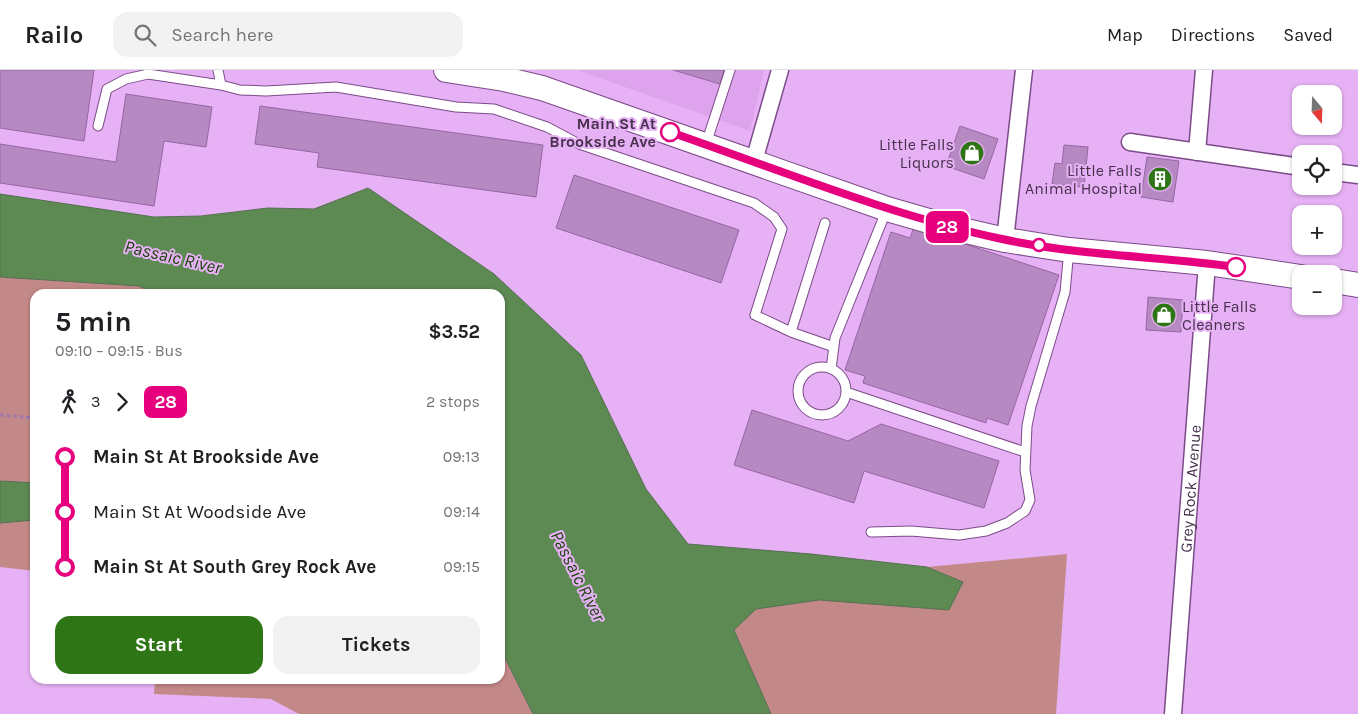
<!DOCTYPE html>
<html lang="en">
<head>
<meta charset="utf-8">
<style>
  body { margin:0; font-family:Karla,sans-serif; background:#f2f2f2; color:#202124; height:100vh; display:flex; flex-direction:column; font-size:19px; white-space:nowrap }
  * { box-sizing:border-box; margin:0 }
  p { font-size:16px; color:#757577 }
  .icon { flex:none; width:28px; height:28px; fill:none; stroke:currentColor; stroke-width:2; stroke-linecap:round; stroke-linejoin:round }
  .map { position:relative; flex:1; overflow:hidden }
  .details { position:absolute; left:30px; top:219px; width:475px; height:395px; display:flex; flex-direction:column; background:#fff; border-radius:15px; box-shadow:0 1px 4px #0004 }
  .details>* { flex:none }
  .badge { padding:0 10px; border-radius:8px; font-size:18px; line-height:32px }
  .needle { width:32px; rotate:161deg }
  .controls { position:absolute; left:1292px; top:15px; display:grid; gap:10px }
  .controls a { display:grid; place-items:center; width:50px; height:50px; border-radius:10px; background:#fff; box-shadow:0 1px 4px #0004; font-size:25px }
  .map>.badge { position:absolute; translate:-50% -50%; box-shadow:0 0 0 2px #fff }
  .legs { display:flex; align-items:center; gap:8px; height:55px; padding:0 25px; font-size:16px }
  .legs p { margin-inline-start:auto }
  .headline { display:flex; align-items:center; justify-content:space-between; height:85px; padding:0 25px }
  h1 { font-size:28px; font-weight:700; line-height:38px }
  .primary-button { display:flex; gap:10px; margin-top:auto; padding:10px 25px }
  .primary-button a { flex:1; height:58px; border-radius:15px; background:#2e7516; color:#fff; font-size:20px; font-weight:700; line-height:58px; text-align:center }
  .primary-button a+a { background:#f2f2f2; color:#202124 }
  ul { padding:0 25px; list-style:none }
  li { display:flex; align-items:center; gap:18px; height:55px; font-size:19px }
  li i { display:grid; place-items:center; width:8px; height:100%; margin:0 6px; background:currentColor }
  li i::after { content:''; width:12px; height:12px; margin:-6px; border:4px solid; border-radius:50%; background:#fff }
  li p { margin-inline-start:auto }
  li:first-child i { background:linear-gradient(#0000 50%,currentColor 0) }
  li:last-child i { background:linear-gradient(currentColor 50%,#0000 0) }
  header { display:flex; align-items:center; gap:30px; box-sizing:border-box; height:70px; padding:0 25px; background:#fff; border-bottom:1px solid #e0e0e0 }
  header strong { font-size:24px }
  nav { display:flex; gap:28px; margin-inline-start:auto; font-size:18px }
  .search { width:350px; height:45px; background:#f2f2f2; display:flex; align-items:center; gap:12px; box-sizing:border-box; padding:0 18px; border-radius:15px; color:#757577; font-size:19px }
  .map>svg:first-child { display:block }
  .built { fill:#dda3ed }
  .green { fill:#c38988 }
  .water { fill:#5d8952; stroke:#566f50 }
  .building { fill:#b689c2; stroke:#9765a4 }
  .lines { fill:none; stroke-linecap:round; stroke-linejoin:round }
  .service-casing { stroke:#7c4b88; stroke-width:11 }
  .minor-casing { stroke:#7c4b88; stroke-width:19 }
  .secondary-casing { stroke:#7c4b88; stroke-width:26 }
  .path { stroke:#a37aad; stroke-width:3; stroke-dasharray:4 2.5; stroke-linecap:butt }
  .service { stroke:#fff; stroke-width:9 }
  .minor { stroke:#fff; stroke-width:16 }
  .secondary { stroke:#fff; stroke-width:24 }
  .line-1-casing { stroke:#fff; stroke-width:11 }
  .line-1 { stroke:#e6007e; stroke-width:8 }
  .stop-1-dot { fill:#fff; stroke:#e6007e; stroke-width:2.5 }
  .labels { text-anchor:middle; stroke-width:4; stroke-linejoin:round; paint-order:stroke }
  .stop-label { font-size:16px; font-weight:bold; fill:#47314d; stroke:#e7b1f5; text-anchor:end }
  .poi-label { font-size:16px; fill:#47314d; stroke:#e7b1f5; text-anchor:end }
  .street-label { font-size:16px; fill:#47314d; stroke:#e7b1f5 }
  .water-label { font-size:18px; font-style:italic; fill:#194509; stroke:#e7b1f5 }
</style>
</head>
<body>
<header>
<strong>Railo</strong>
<div class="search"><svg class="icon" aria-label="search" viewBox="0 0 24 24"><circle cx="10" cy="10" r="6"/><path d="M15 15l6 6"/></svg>Search here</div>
<nav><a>Map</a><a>Directions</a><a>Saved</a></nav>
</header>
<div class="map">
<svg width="1358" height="644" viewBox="0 0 1358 644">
  <rect width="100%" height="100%" fill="#e7b1f5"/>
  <path class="built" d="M577 0H764L750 61Z"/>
  <path class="green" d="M0 207 139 216 156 224H35V413L0 411Z
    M35 450V501L0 497V453Z
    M1067 484 1056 644H771L734 560 756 539 819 530 949 540 963 512 927 497Z
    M500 578 533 644H299L271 629 154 624 155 609H500Z"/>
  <path class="water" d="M368 118 494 204 581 285 646 419 688 474 811 484 927 497 963 512 949 540 819 530 756 539 734 560 771 644H533L500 578V224H156L139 216 0 207V124L154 147 201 146 268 138 314 139Z
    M0 411 35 413V450L0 453Z"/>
  <path class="building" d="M0 0H94L84 71 0 58Z
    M673 0H724L720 14Z
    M126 24 212 37 206 77 164 71 154 136 0 113V74L116 92Z
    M260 36 543 75 536 127 317 97 319 83 255 74Z
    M960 56 998 69 984 109 946 96Z
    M1064 75 1088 77 1084 117 1052 114 1055 93 1062 94Z
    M1147 87 1179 91 1173 132 1141 127Z
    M574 105 739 160 721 213 556 158Z
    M914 157 1059 205 1008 355 987 348 986 353 863 313 865 306 845 300 891 162 910 168Z
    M1148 227 1183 230 1181 262 1146 260Z
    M752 340 848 371 881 354 999 391 984 438 864 401 854 433 734 395Z"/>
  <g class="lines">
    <defs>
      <path id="service" d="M218 0 221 15 240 20 266 21 336 17 456 37 494 39 547 57 579 74 754 133 774 147 782 159 755 245 791 262
        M98 56 107 19 126 9 148 4 221 15
        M706 74 730 0
        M825 153 791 262 834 277
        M798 321a24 24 0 1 1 48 0a24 24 0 1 1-48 0Z
        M831 299 835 268 887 139
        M846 322 1025 382
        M871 462 911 461 959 465 986 461 1007 453 1025 441 1030 430 1025 400 1027 356 1031 336 1065 222 1069 180"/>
      <g id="minor">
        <path d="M1130 72 1301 97"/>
        <path d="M1197 82 1204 0"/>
        <path d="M754 91 780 0"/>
        <path d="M1334 102 1358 105"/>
        <path d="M1005 170 1024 0"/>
        <path id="s1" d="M1173 644 1207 193"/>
      </g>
      <path id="secondary" d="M446 0 504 9 542 18 887 139 953 158 1005 170 1069 180 1207 193 1301 207
        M1334 211 1358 215"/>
    </defs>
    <use href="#service" class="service-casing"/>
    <use href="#minor" class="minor-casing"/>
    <use href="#secondary" class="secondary-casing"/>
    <path class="path" d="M0 345 35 348"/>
    <use href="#service" class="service"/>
    <use href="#minor" class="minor"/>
    <use href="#secondary" class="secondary"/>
  </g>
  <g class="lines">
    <defs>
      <path id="line-1" d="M670 62C780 100 889 145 1002 169 1079 186 1158 186 1236 197"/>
    </defs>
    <use href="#line-1" class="line-1-casing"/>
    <use href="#line-1" class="line-1"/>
  </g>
  <defs>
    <symbol id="shop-disc" viewBox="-11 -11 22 22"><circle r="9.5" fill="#2e7516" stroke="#e7b1f5"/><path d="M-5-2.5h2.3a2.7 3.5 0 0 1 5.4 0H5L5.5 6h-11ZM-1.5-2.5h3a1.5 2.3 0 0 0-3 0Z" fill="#fff"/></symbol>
    <symbol id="building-disc" viewBox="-11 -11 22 22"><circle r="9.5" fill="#2e7516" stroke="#e7b1f5"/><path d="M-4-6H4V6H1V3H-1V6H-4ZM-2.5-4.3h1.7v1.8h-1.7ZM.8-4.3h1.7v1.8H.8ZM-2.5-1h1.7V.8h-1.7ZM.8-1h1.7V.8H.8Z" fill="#fff"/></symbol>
  </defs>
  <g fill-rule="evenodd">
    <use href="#shop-disc" x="958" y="69" width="28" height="28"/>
    <use href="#building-disc" x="1146" y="95" width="28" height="28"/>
    <use href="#shop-disc" x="1150" y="231" width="28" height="28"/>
  </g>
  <g class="stop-1-dot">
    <circle cx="670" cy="62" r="9"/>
    <circle cx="1039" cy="175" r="6"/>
    <circle cx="1236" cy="197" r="9"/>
  </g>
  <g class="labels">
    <g class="stop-label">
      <text x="656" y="59">Main St At<tspan x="656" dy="18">Brookside Ave</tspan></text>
    </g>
    <g class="poi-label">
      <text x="954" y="80">Little Falls<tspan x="954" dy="18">Liquors</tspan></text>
      <text x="1142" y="106">Little Falls<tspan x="1142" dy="18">Animal Hospital</tspan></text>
      <text x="1182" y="242" text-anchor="start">Little Falls<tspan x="1182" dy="18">Cleaners</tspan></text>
    </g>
    <g class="street-label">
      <text dy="6" stroke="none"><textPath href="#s1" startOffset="226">Grey Rock Avenue</textPath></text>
    </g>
    <g class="water-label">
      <text transform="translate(173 187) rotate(13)" y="6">Passaic River</text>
      <text transform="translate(578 506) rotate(63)" y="6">Passaic River</text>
    </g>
  </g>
</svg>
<div class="controls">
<a><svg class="needle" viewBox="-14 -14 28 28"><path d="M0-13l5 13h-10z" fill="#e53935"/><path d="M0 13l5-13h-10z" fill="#757577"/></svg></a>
<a><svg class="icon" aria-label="locate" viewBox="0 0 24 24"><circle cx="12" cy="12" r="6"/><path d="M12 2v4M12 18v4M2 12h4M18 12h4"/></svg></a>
<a>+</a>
<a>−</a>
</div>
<b class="badge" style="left:947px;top:157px;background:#e6007e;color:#fff">28</b>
<section class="details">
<div class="headline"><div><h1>5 min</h1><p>09:10 – 09:15 · Bus</p></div><b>$3.52</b></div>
<div class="legs"><svg class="icon" aria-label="walk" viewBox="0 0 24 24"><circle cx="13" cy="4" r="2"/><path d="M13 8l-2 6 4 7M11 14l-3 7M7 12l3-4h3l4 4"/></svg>3<svg class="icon" aria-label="forward" viewBox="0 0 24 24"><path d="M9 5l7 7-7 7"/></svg><b class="badge" style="background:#e6007e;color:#fff">28</b><p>2 stops</p></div>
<ul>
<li><i style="color:#e6007e"></i><b>Main St At Brookside Ave</b><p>09:13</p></li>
<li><i style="color:#e6007e"></i><span>Main St At Woodside Ave</span><p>09:14</p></li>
<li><i style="color:#e6007e"></i><b>Main St At South Grey Rock Ave</b><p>09:15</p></li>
</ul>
<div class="primary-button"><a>Start</a><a>Tickets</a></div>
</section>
</div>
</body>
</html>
